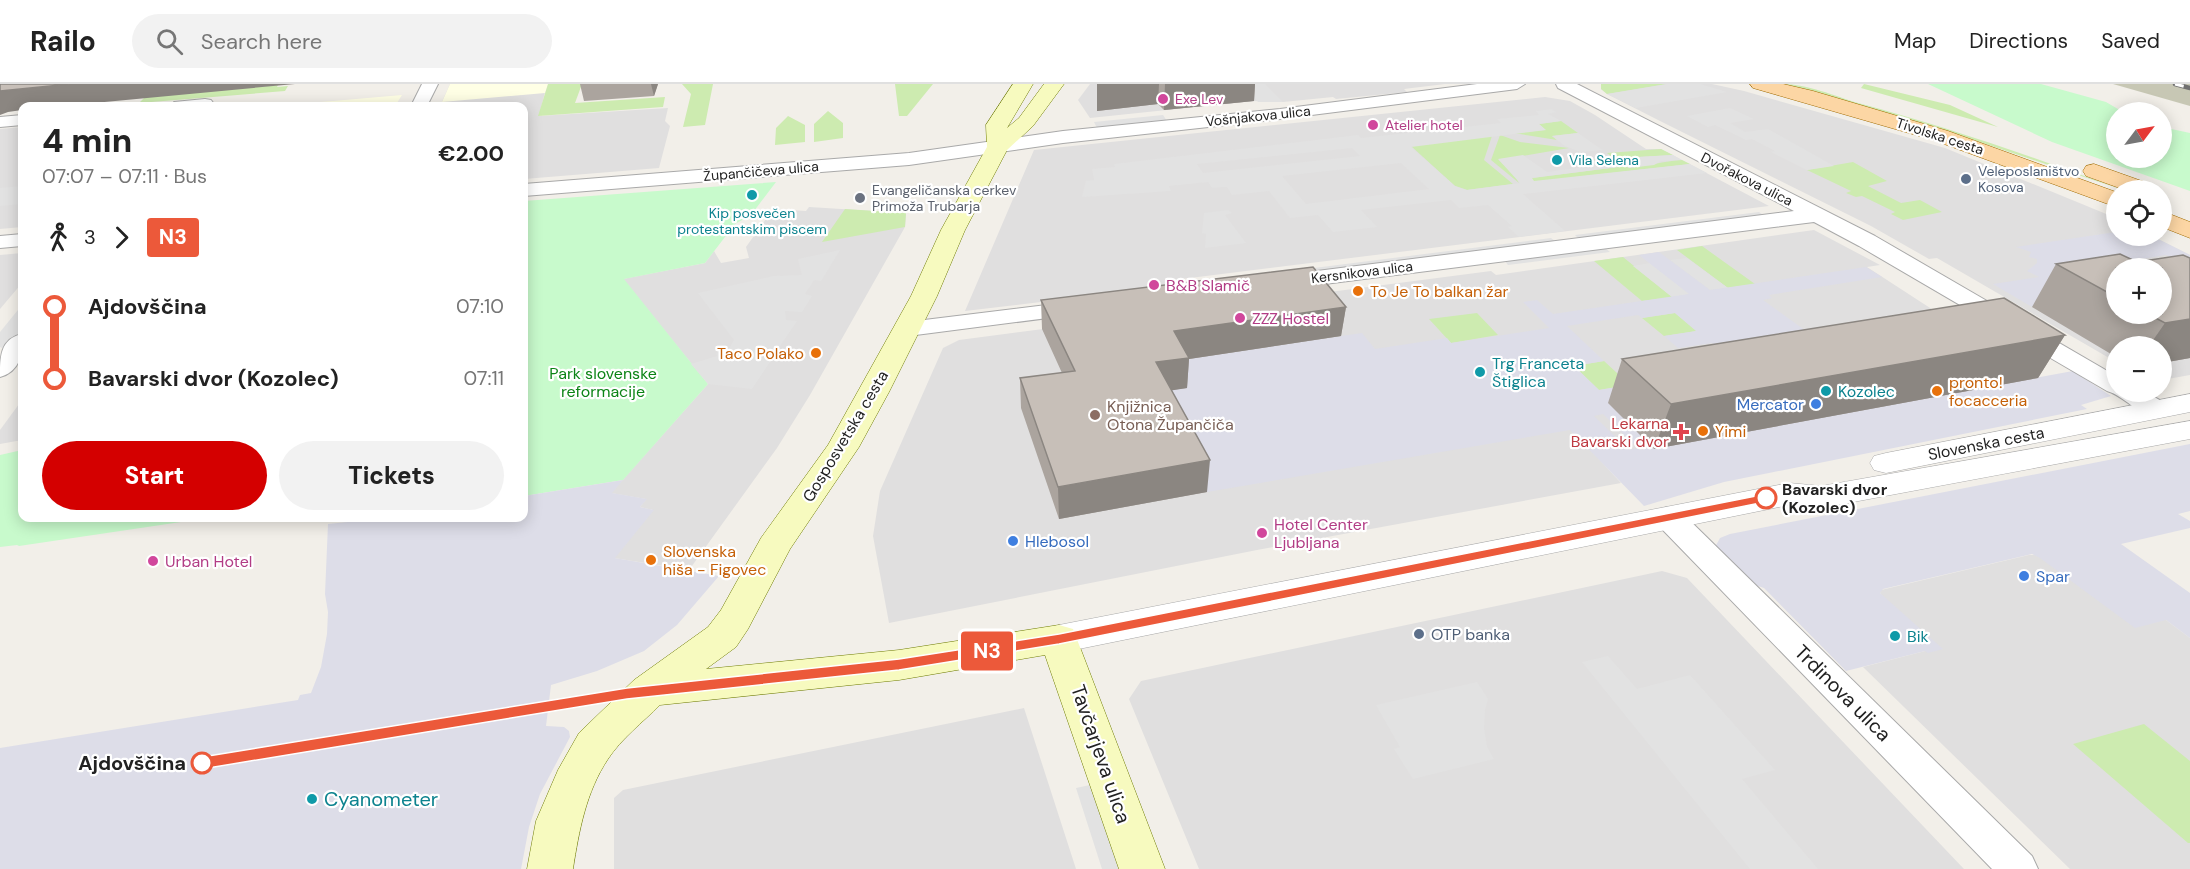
<!DOCTYPE html>
<html lang="en">
<head>
<meta charset="utf-8">
<style>
  body { margin:0; font-family:"DM Sans",sans-serif; background:#f2f2f2; color:#222; height:100vh; display:flex; flex-direction:column; font-size:22px; white-space:nowrap }
  * { box-sizing:border-box; margin:0 }
  p { font-size:20px; color:#767676 }
  .icon { flex:none; width:33px; height:33px; fill:none; stroke:currentColor; stroke-width:2; stroke-linecap:round; stroke-linejoin:round }
  .map { position:relative; flex:1; overflow:hidden }
  .panel { position:absolute; left:18px; top:18px; width:510px; height:420px; display:flex; flex-direction:column; background:#fff; border-radius:12px; box-shadow:0 3px 15px #0003 }
  .panel>* { flex:none }
  .badge { padding:0 12px; border-radius:4px; font-size:21px; line-height:39px }
  .needle { width:39px; rotate:58deg }
  .controls { position:absolute; left:2106px; top:18px; display:grid; gap:12px }
  .controls a { display:grid; place-items:center; width:66px; height:66px; border-radius:50%; background:#fff; box-shadow:0 3px 15px #0003; font-size:30px }
  .map>.badge { position:absolute; translate:-50% -50%; box-shadow:0 0 0 3px #fff }
  .legs { display:flex; align-items:center; gap:9px; height:66px; padding:0 24px; font-size:20px }
  .legs p { margin-inline-start:auto }
  .summary { display:flex; align-items:center; justify-content:space-between; height:102px; padding:0 24px }
  h1 { font-size:33px; font-weight:800; line-height:45px }
  .cta { display:flex; gap:12px; margin-top:auto; padding:12px 24px }
  .cta a { flex:1; height:69px; border-radius:36px; background:#d40000; color:#fff; font-size:24px; font-weight:800; line-height:69px; text-align:center }
  .cta a+a { background:#f2f2f2; color:#222 }
  ul { padding:0 24px; list-style:none }
  li { display:flex; align-items:center; gap:21px; height:72px; font-size:22px }
  li i { display:grid; place-items:center; width:9px; height:100%; margin:0 8px; background:currentColor }
  li i::after { content:''; width:15px; height:15px; margin:-8px; border:4px solid; border-radius:50%; background:#fff }
  li p { margin-inline-start:auto }
  li:first-child i { background:linear-gradient(#0000 50%,currentColor 0) }
  li:last-child i { background:linear-gradient(currentColor 50%,#0000 0) }
  header { display:flex; align-items:center; gap:36px; box-sizing:border-box; height:84px; padding:0 30px; background:#fff; border-bottom:2px solid #e0e0e0 }
  header strong { font-size:28px }
  nav { display:flex; gap:33px; margin-inline-start:auto; font-size:21px }
  .search { width:420px; height:54px; background:#f2f2f2; display:flex; align-items:center; gap:15px; box-sizing:border-box; padding:0 21px; border-radius:33px; color:#767676; font-size:22px }
  .map>svg:first-child { display:block }
  .residential { fill:#e0dfdf; fill-rule:evenodd }
  .education { fill:#ffffe5 }
  .construction { fill:#c7c7b4 }
  .grass { fill:#cdebb0 }
  .park { fill:#c8facc }
  .parking { fill:#e2e2e2; fill-rule:evenodd }
  .plaza { fill:#dddde8; fill-rule:evenodd }
  .lines { fill:none; stroke-linecap:round; stroke-linejoin:round }
  .minor-casing { stroke:#a9a9a9; stroke-width:2 }
  .tertiary-casing { stroke:#a9a9a9; stroke-width:1 }
  .secondary-casing { stroke:#707d05; stroke-width:1 }
  .primary-casing { stroke:#a06b00; stroke-width:1 }
  .minor { fill:#fff; fill-rule:evenodd }
  .tertiary { fill:#fff; fill-rule:evenodd }
  .secondary { fill:#f7fabf; fill-rule:evenodd }
  .primary { fill:#fcd6a4; fill-rule:evenodd }
  .rail-casing { stroke:#707070; stroke-width:4.5 }
  .rail { stroke:#fff; stroke-width:3; stroke-dasharray:9; stroke-linecap:butt }
  .wall { fill:#aba49e; fill-rule:evenodd }
  .shaded-wall { fill:#8b8681 }
  .building { fill:#c7bfb8; stroke:#8b8681; stroke-width:1.5 }
  .line-1 { fill:#ec593a; stroke:#fff; stroke-width:1.5 }
  .hotel-dot { fill:#d1479c; stroke:#fff; stroke-width:2 }
  .culture-dot { fill:#0f9aa8; stroke:#fff; stroke-width:2 }
  .service-dot { fill:#5c6f8a; stroke:#fff; stroke-width:2 }
  .worship-dot { fill:#6b7280; stroke:#fff; stroke-width:2 }
  .food-dot { fill:#e8710a; stroke:#fff; stroke-width:2 }
  .shop-dot { fill:#3f7fe0; stroke:#fff; stroke-width:2 }
  .education-dot { fill:#8d6e63; stroke:#fff; stroke-width:2 }
  .health-dot { fill:#e0444e; stroke:#fff; stroke-width:2 }
  .stop-1-dot { fill:#fff; stroke:#ec593a; stroke-width:3 }
  .labels { text-anchor:middle; stroke-width:4.5; stroke-linejoin:round; paint-order:stroke }
  .far-hotel-label { font-size:14px; fill:#b23c85; stroke:#fff; text-anchor:start }
  .far-street-label { font-size:14px; fill:#222; stroke:#fff }
  .far-culture-label { font-size:14px; fill:#0d838f; stroke:#fff; text-anchor:start }
  .far-service-label { font-size:14px; fill:#4e5e75; stroke:#fff; text-anchor:start }
  .far-worship-label { font-size:14px; fill:#5b616d; stroke:#fff; text-anchor:start }
  .hotel-label { font-size:16px; fill:#b23c85; stroke:#fff; text-anchor:start }
  .food-label { font-size:16px; fill:#c56008; stroke:#fff; text-anchor:start }
  .culture-label { font-size:16px; fill:#0d838f; stroke:#fff; text-anchor:start }
  .park-label { font-size:16px; fill:#0c8416; stroke:#fff }
  .shop-label { font-size:16px; fill:#366cbe; stroke:#fff; text-anchor:start }
  .education-label { font-size:16px; fill:#785e54; stroke:#fff; text-anchor:start }
  .health-label { font-size:16px; fill:#be3a42; stroke:#fff; text-anchor:end }
  .street-label { font-size:16px; fill:#222; stroke:#fff }
  .stop-label { font-size:16px; font-weight:bold; fill:#222; stroke:#fff; text-anchor:start }
  .service-label { font-size:16px; fill:#4e5e75; stroke:#fff; text-anchor:start }
  .near-street-label { font-size:20px; fill:#222; stroke:#fff }
  .near-stop-label { font-size:20px; font-weight:bold; fill:#222; stroke:#fff; text-anchor:end }
  .near-culture-label { font-size:20px; fill:#0d838f; stroke:#fff; text-anchor:start }
</style>
</head>
<body>
<header>
<strong>Railo</strong>
<div class="search"><svg class="icon" aria-label="search" viewBox="0 0 24 24"><circle cx="10" cy="10" r="6"/><path d="M15 15l6 6"/></svg>Search here</div>
<nav><a>Map</a><a>Directions</a><a>Saved</a></nav>
</header>
<div class="map">
<svg width="2190" height="785" viewBox="0 0 2190 785">
  <rect width="100%" height="100%" fill="#f2efe9"/>
  <path class="residential" d="M450 0H547L539 32 668 24 665 37 670 42 659 84 524 95V22H440Z
    M1090 0H1445L1404 5 1407 8 1336 15 1333 13 1283 18 1253 17 1090 34 1078 16Z
    M1601 0H1712L1744 7 1945 64 2116 134V152H2152L2190 171V291L2162 296V262H2116V278L1937 174 1929 175 1871 142 1660 37 1607 10 1601 5ZM2116 184H2162V230H2116Z
    M1545 13 1570 17 1595 31 1646 65H1661L1769 122 1166 197 1165 203 965 227 1034 66Z
    M22 43V143L0 145V45Z
    M809 123 906 129 905 143 810 311 777 364 689 486 614 474 653 426 640 423 646 415 611 409 708 300 623 195 705 179 714 167 721 179 749 174 746 163 773 125 806 127Z
    M1814 146 1880 181 1867 183 2038 294 1598 374 1621 399 1257 466 889 539 873 452 880 407 943 264 959 256 1491 187 1496 191Z
    M22 169V199L0 225V171Z
    M22 316V356L0 360V346Z
    M2029 471H2036L2166 536 2190 554V785H2070L1863 583 1925 567 1880 509 1881 506Z
    M1662 487 1687 494 1964 785H1199L1129 615 1141 597Z
    M1024 624 1076 785H614V714L623 706Z"/>
  <path class="education" d="M450 0H548L545 9 442 18Z
    M402 11 395 22H265L333 17Z"/>
  <path class="construction" d="M2113 0H2190V22Z"/>
  <path class="grass" d="M548 0H582L575 19 665 13 663 23 538 32Z
    M713 0 705 41 683 43 691 10 682 0Z
    M895 0H933L907 32H899Z
    M1601 0H1667L1607 10 1601 5Z
    M1783 0C1807 0 1835 12 1858 19 1948 43 2036 74 2123 106L1935 43Z
    M1864 0 1950 21 1998 43 1861 4Z
    M278 1 277 3 288 2 285 7 139 19 145 13Z
    M828 27 843 39V54L814 58V40Z
    M788 32 805 41V58L775 61 776 44Z
    M1561 37 1578 49 1552 52 1557 56 1514 49 1545 46 1539 40Z
    M1500 51 1520 58 1569 64 1499 76 1514 90 1519 99 1491 76Z
    M1492 52 1484 76 1513 100 1467 106 1455 102 1411 62Z
    M1661 65 1673 71 1590 76 1612 73 1607 69Z
    M1682 76 1690 80 1533 98 1532 94 1626 82 1629 84C1648 82 1663 77 1682 76Z
    M1853 78 1887 97 1868 102 1901 119 1920 116 1942 128 1903 136 1891 130 1895 128 1862 112 1856 113 1846 109 1851 107 1807 86Z
    M845 125 906 129 905 143 822 158Z
    M1702 162 1755 200 1728 204 1677 166Z
    M1623 173 1672 213 1642 217 1594 177Z
    M1477 229 1498 251 1451 259 1429 235Z
    M1675 229 1697 247 1664 252 1642 234Z
    M1604 277 1630 301 1599 306 1574 282Z
    M2144 640 2190 677V759H2188L2073 660Z"/>
  <path class="park" d="M1928 0H2041L2106 18 2123 28H2116V74H2162V43L2190 49V107L2052 58Z
    M776 98 751 131 735 140 705 179 624 195 708 300 623 396 524 412V117Z
    M22 366V434H208L19 462 17 461 0 463V371Z"/>
  <path class="parking" d="M1243 0H1265L1283 18H1258Z
    M1667 0H1700L1727 8 1636 24 1607 10Z
    M1730 24 1754 35 1730 39 1745 48 1768 45 1834 82 1807 86 1771 68 1775 67 1752 55 1746 56 1715 41 1708 43 1687 32Z
    M1551 25 1556 28 1548 30 1561 37 1539 40 1546 46 1411 63 1455 102 1467 106 1520 99 1498 75 1523 71 1547 88 1584 83 1579 79 1618 74 1673 71 1682 76 1661 77 1654 81 1629 84 1626 82 1532 94 1534 97 1690 80 1707 89 1523 110 1565 147 1519 153 1508 143 1512 142 1488 121 1459 124 1451 116 1361 126 1377 143 1333 148 1318 131 1290 134 1269 107 1232 111 1227 103 1212 104 1208 98 1169 102 1171 107 1082 113 1086 97 1094 96 1092 85 1115 83 1114 80 1358 51 1361 54 1501 39 1497 35 1539 31 1536 27ZM1352 64 1360 72 1203 89 1197 80ZM1401 79 1429 105 1306 120 1282 92Z
    M1163 31 1167 37 1097 44 1094 38Z
    M1578 49 1598 63 1603 66 1580 68 1565 62 1552 52Z
    M22 102V120L0 122V104Z
    M1228 126 1232 129 1225 131 1246 159 1205 164 1206 150 1202 149 1204 129Z
    M1759 128 1765 132 1579 155 1575 151Z
    M1551 154 1556 158 1309 189 1306 185Z
    M1604 163 1610 168 1508 181 1504 176Z
    M840 166 821 197 814 196 805 210 812 212 802 228 785 227 786 236 797 237 778 265 765 264 760 273 772 275 752 305 708 300 691 280 717 272 716 269 729 265 734 256 698 209 774 192 802 191 798 175Z
    M1687 174 1728 204 1710 206 1670 176Z
    M1650 179 1690 210 1672 213 1633 182Z
    M22 221V245L6 266 0 263V248Z
    M1608 572 1637 605 1690 591 1775 686 1742 695 1818 785H1750L1582 578Z
    M1477 598 1488 615 1485 626 1484 644 1487 663 1494 675 1413 695 1394 665 1400 663 1376 621Z
    M1090 701 1119 785H1102L1076 704Z"/>
  <path class="plaza" d="M2116 148V152H2152L2190 171V182L2166 171 2070 187 2032 223 1993 200 2039 193 2027 187 2037 179V175L2029 173 2031 168 2016 163Z
    M1659 168 1710 206 1866 183 1882 193 1769 211 1772 214 1763 216 1828 263 1654 364 2073 287 2111 312 2081 321 2087 325 1724 398 1644 422 1570 346 1207 408 1155 309 1172 277 1362 249 1375 265 1447 254 1451 259 1549 244 1523 218 1537 216 1553 230 1689 210 1639 171ZM1675 229 1696 247 1664 252 1678 264 1712 259 1738 279 1705 288 1599 306 1574 282 1604 277 1567 242 1638 231 1642 234ZM1603 330 1638 364 1629 366 1594 332Z
    M2190 360V427L2178 430 2190 437V444L2121 460 2190 509V554L2166 536 2135 544 2040 474 2032 470 1883 505 1880 509 1943 565 1928 569 1925 567 1846 587 1764 504 1743 497 1714 465 1720 454 1730 450Z
    M623 396 612 409 647 415 640 423 654 426 615 474 719 492 677 541 644 567 597 587 551 601 546 642 564 643 569 647 570 653 540 710 529 743 521 785H0V664L298 616 300 611 311 609 321 583 327 550 328 528 325 510 328 440 386 434H524V412Z"/>
  <g class="lines">
    <defs>
      <path id="minor" d="M422 0H438L427 22H411Z
        M1477 0H1525L1517 5 1280 35 1063 59 909 81 524 112V100L909 69 1063 47 1280 25Z
        M1556 0H1577L1875 152 2116 292V308C2136 308 2156 307 2168 325L2164 331C2140 337 2128 313 2107 307L1859 162 1814 138 1285 205 1277 203 1274 198 1277 193 1285 191 1794 127 1558 4Z
        M205 15 211 16 214 20 212 22H171L174 18Z
        M22 31V41L0 43V33Z
        M22 150V162L0 164V152Z
        M1079 217 1087 219 1091 224 1087 229 908 252 899 250 896 245 899 240 908 238Z
        M22 250C24 268 20 288 0 293 0 273 0 255 22 250Z
        M1668 423 1679 426 2032 772 2038 785H1992L1657 440 1653 433 1657 426Z"/>
      <path id="tertiary" d="M2190 310V328L1886 389 1874 386 1870 379 1874 372 1886 369Z
        M2190 337V355L1821 424 1789 421 1059 569 1045 565 1040 555 1045 545 1059 541 1789 399 1821 402Z"/>
      <path id="secondary" d="M1013 0H1033L1007 44 1019 34 1044 0H1064L1033 42 1007 66 965 146 937 212 889 308 859 363 790 465 748 545 736 563 706 585 899 566 1059 541 1073 545 1165 785H1119L1045 571 899 596 660 621C643 638 621 655 608 675 586 708 579 747 573 785H527L536 737 558 686 579 649 634 596 708 543 721 526 761 454 828 361 911 212 941 146 987 63 986 41Z"/>
      <path id="primary" d="M1750 0H1783L1813 7 1948 47 2116 108V123L1933 56 1753 4Z
        M2094 80 2153 101 2157 106H2125L2086 92 2083 87 2086 82Z
        M2162 127 2190 138V154L2162 143Z"/>
    </defs>
    <use href="#minor" class="minor-casing"/>
    <use href="#tertiary" class="tertiary-casing"/>
    <use href="#secondary" class="secondary-casing"/>
    <use href="#primary" class="primary-casing"/>
    <use href="#minor" class="minor"/>
    <use href="#tertiary" class="tertiary"/>
    <use href="#secondary" class="secondary"/>
    <use href="#primary" class="primary"/>
    <defs>
      <path id="rail" d="M2175 0 2190 4"/>
    </defs>
    <use href="#rail" class="rail-casing"/>
    <use href="#rail" class="rail"/>
  </g>
  <path class="wall" d="M580 0H658L654 12 584 17Z
    M1097 0H1255L1254 17 1164 26 1158 20 1097 27Z
    M2190 174V274L2162 279V262H2116V273L2032 223 2056 180 2137 178ZM2116 184 2162 230H2116Z
    M1041 216 1346 223 1341 252 1189 275 1187 304 1171 306 1207 408 1059 435 1021 324 1020 294 1062 289 1042 245Z
    M2065 251 2038 294 1654 365 1608 319 1622 275Z"/>
  <path class="shaded-wall" d="M70 0H295L62 22H22V26L8 28 0 31V7Z
    M651 0H658L654 12Z
    M1097 0H1159L1158 20 1097 27Z
    M1165 0H1255L1254 17 1164 26Z
    M1346 223 1341 252 1189 275 1187 304 1155 309 1156 278 1174 247Z
    M2190 235V274L2162 279V262H2149L2165 239Z
    M2065 251 2038 294 1654 365 1671 320Z
    M1210 376 1207 408 1059 435 1058 403Z"/>
  <path class="building" d="M0 0H70L0 7Z
    M2120 170 2137 178 2183 171 2190 174V235L2165 239 2148 230H2162V184H2116V213L2056 180Z
    M1313 183 1346 223 1174 247 1189 274 1156 278 1210 376 1058 403 1020 294 1075 287 1041 216Z
    M2004 214 2065 251 1671 320 1622 275Z"/>
  <path class="line-1" d="M1766 410 1770 411V417L1059 560 899 586 627 615 202 685 196 683 194 679 196 675 202 673 627 604 899 575 1059 550Z"/>
  <g class="hotel-dot">
    <circle cx="1163" cy="15" r="6"/>
    <circle cx="1373" cy="41" r="6"/>
    <circle cx="1154" cy="201" r="6"/>
    <circle cx="1240" cy="234" r="6"/>
    <circle cx="1262" cy="449" r="6"/>
    <circle cx="153" cy="477" r="6"/>
  </g>
  <g class="culture-dot">
    <circle cx="1557" cy="76" r="6"/>
    <circle cx="752" cy="111" r="6"/>
    <circle cx="1480" cy="288" r="6"/>
    <circle cx="1826" cy="307" r="6"/>
    <circle cx="1895" cy="552" r="6"/>
    <circle cx="312" cy="715" r="6"/>
  </g>
  <g class="service-dot">
    <circle cx="1966" cy="95" r="6"/>
    <circle cx="1419" cy="550" r="6"/>
  </g>
  <circle class="worship-dot" cx="860" cy="114" r="6"/>
  <g class="food-dot">
    <circle cx="1358" cy="207" r="6"/>
    <circle cx="816" cy="269" r="6"/>
    <circle cx="1937" cy="307" r="6"/>
    <circle cx="1703" cy="347" r="6"/>
    <circle cx="651" cy="476" r="6"/>
  </g>
  <g class="shop-dot">
    <circle cx="1816" cy="320" r="6"/>
    <circle cx="1013" cy="457" r="6"/>
    <circle cx="2024" cy="492" r="6"/>
  </g>
  <circle class="education-dot" cx="1095" cy="331" r="6"/>
  <path class="health-dot" d="M1678 339h6v6h6v6h-6v6h-6v-6h-6v-6h6z"/>
  <g class="stop-1-dot">
    <circle cx="1766" cy="414" r="10"/>
    <circle cx="202" cy="679" r="10"/>
  </g>
  <g class="labels">
    <g class="far-hotel-label">
      <text x="1175" y="20">Exe Lev</text>
      <text x="1385" y="46">Atelier hotel</text>
    </g>
    <g class="far-street-label">
      <text transform="translate(1258 32) rotate(-6)" y="5">Vošnjakova ulica</text>
      <text transform="translate(1940 52) rotate(18)" y="5">Tivolska cesta</text>
      <text transform="translate(761 87) rotate(-5)" y="5">Župančičeva ulica</text>
      <text transform="translate(1747 95) rotate(27)" y="5">Dvořakova ulica</text>
      <text transform="translate(1362 188) rotate(-7)" y="5">Kersnikova ulica</text>
    </g>
    <g class="far-culture-label">
      <text x="1569" y="81">Vila Selena</text>
      <text x="752" y="134" text-anchor="middle">Kip posvečen<tspan x="752" dy="16">protestantskim piscem</tspan></text>
    </g>
    <g class="far-service-label">
      <text x="1978" y="92">Veleposlaništvo<tspan x="1978" dy="16">Kosova</tspan></text>
    </g>
    <g class="far-worship-label">
      <text x="872" y="111">Evangeličanska cerkev<tspan x="872" dy="16">Primoža Trubarja</tspan></text>
    </g>
    <g class="hotel-label">
      <text x="1166" y="207">B&amp;B Slamič</text>
      <text x="1252" y="240">ZZZ Hostel</text>
      <text x="1274" y="446">Hotel Center<tspan x="1274" dy="18">Ljubljana</tspan></text>
      <text x="165" y="483">Urban Hotel</text>
    </g>
    <g class="food-label">
      <text x="1370" y="213">To Je To balkan žar</text>
      <text x="804" y="275" text-anchor="end">Taco Polako</text>
      <text x="1949" y="304">pronto!<tspan x="1949" dy="18">focacceria</tspan></text>
      <text x="1715" y="353">Yimi</text>
      <text x="663" y="473">Slovenska<tspan x="663" dy="18">hiša - Figovec</tspan></text>
    </g>
    <g class="culture-label">
      <text x="1492" y="285">Trg Franceta<tspan x="1492" dy="18">Štiglica</tspan></text>
      <text x="1838" y="313">Kozolec</text>
      <text x="1907" y="558">Bik</text>
    </g>
    <g class="park-label">
      <text x="603" y="295">Park slovenske<tspan x="603" dy="18">reformacije</tspan></text>
    </g>
    <g class="shop-label">
      <text x="1804" y="326" text-anchor="end">Mercator</text>
      <text x="1025" y="463">Hlebosol</text>
      <text x="2036" y="498">Spar</text>
    </g>
    <g class="education-label">
      <text x="1107" y="328">Knjižnica<tspan x="1107" dy="18">Otona Župančiča</tspan></text>
    </g>
    <g class="health-label">
      <text x="1669" y="345">Lekarna<tspan x="1669" dy="18">Bavarski dvor</tspan></text>
    </g>
    <g class="street-label">
      <text transform="translate(845 352) rotate(-59)" y="6">Gosposvetska cesta</text>
      <text transform="translate(1986 359) rotate(-11)" y="6">Slovenska cesta</text>
    </g>
    <g class="stop-label">
      <text x="1782" y="411">Bavarski dvor<tspan x="1782" dy="18">(Kozolec)</tspan></text>
    </g>
    <g class="service-label">
      <text x="1431" y="556">OTP banka</text>
    </g>
    <g class="near-street-label">
      <text transform="translate(1843 609) rotate(45)" y="7">Trdinova ulica</text>
      <text transform="translate(1101 670) rotate(71)" y="7">Tavčarjeva ulica</text>
    </g>
    <g class="near-stop-label">
      <text x="186" y="686">Ajdovščina</text>
    </g>
    <g class="near-culture-label">
      <text x="324" y="722">Cyanometer</text>
    </g>
  </g>
</svg>
<div class="controls">
<a><svg class="needle" viewBox="-14 -14 28 28"><path d="M0-13l5 13h-10z" fill="#e53935"/><path d="M0 13l5-13h-10z" fill="#767676"/></svg></a>
<a><svg class="icon" aria-label="locate" viewBox="0 0 24 24"><circle cx="12" cy="12" r="6"/><path d="M12 2v4M12 18v4M2 12h4M18 12h4"/></svg></a>
<a>+</a>
<a>−</a>
</div>
<b class="badge" style="left:987px;top:567px;background:#ec593a;color:#fff">N3</b>
<section class="panel">
<div class="summary"><div><h1>4 min</h1><p>07:07 – 07:11 · Bus</p></div><b>€2.00</b></div>
<div class="legs"><svg class="icon" aria-label="walk" viewBox="0 0 24 24"><circle cx="13" cy="4" r="2"/><path d="M13 8l-2 6 4 7M11 14l-3 7M7 12l3-4h3l4 4"/></svg>3<svg class="icon" aria-label="forward" viewBox="0 0 24 24"><path d="M9 5l7 7-7 7"/></svg><b class="badge" style="background:#ec593a;color:#fff">N3</b></div>
<ul>
<li><i style="color:#ec593a"></i><b>Ajdovščina</b><p>07:10</p></li>
<li><i style="color:#ec593a"></i><b>Bavarski dvor (Kozolec)</b><p>07:11</p></li>
</ul>
<div class="cta"><a>Start</a><a>Tickets</a></div>
</section>
</div>
</body>
</html>
